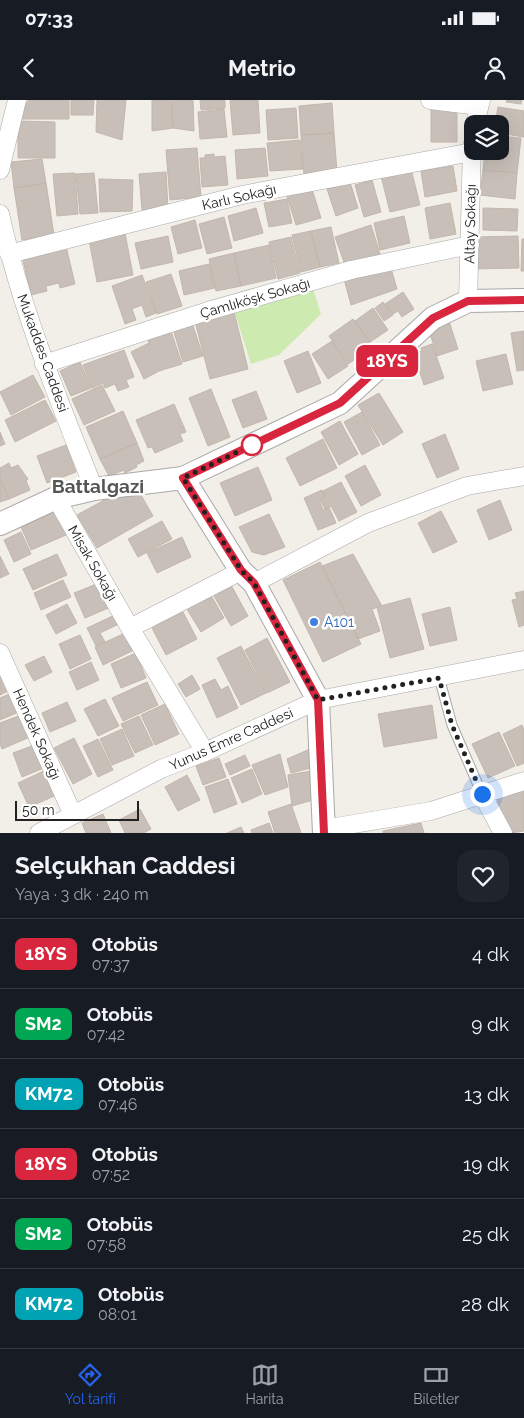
<!DOCTYPE html>
<html lang="tr">
<head>
<meta charset="utf-8">
<style>
  body { margin:0; font-family:Raleway,sans-serif; background:#20242c; color:#f1f3f6; height:100vh; display:flex; flex-direction:column; font-size:19px; white-space:nowrap }
  * { box-sizing:border-box; margin:0 }
  p { font-size:16px; color:#9ea1a6 }
  .icon { flex:none; width:28px; height:28px; fill:none; stroke:currentColor; stroke-width:2; stroke-linecap:round; stroke-linejoin:round }
  .map { position:relative; height:733px; overflow:hidden }
  .drawer { display:flex; flex-direction:column; background:#171b24; flex:1 }
  .drawer>* { flex:none }
  .badge { padding:0 10px; border-radius:8px; font-size:18px; line-height:32px }
  .controls { position:absolute; left:464px; top:15px; display:grid; gap:10px }
  .controls a { display:grid; place-items:center; width:45px; height:45px; border-radius:10px; background:#171b24; box-shadow:0 5px 20px #0002; font-size:25px }
  .scale { position:absolute; left:15px; bottom:12px; width:124px; box-sizing:border-box; padding-left:5px; border:2px solid #222; border-top:0; font-size:14px; line-height:18px; white-space:nowrap; color:#222; -webkit-text-stroke:4px #fff; paint-order:stroke }
  .you { position:absolute; width:25px; height:25px; margin:-12px; border:4px solid #fff; border-radius:50%; background:#1a73e8; box-shadow:0 0 0 8px #1a73e833 }
  .map>.badge { position:absolute; translate:-50% -50%; box-shadow:0 0 0 2px #fff }
  .round { display:grid; place-items:center; flex:none; width:52px; height:52px; border-radius:15px; background:#20242c }
  .summary { display:flex; align-items:center; justify-content:space-between; height:85px; padding:0 15px }
  h1 { font-size:24px; font-weight:700; line-height:38px }
  ul { padding:0; list-style:none }
  li { display:flex; align-items:center; gap:15px; height:70px; padding:0 15px; border-top:1px solid #363941 }
  li div { flex:1 }
  li b { display:block; font-size:19px }
  li em { font-style:normal }
  li .badge { min-width:55px; font-weight:700; text-align:center }
  .status { display:flex; justify-content:space-between; align-items:center; height:35px; padding:0 25px; background:#171b24; direction:ltr }
  .status svg { height:14px; fill:currentColor }
  header { display:flex; justify-content:space-between; align-items:center; height:65px; padding:0 15px; background:#171b24; font-size:22px; font-weight:700 }
  .menu { display:flex; justify-content:space-around; align-items:center; height:70px; border-top:1px solid #363941; background:#171b24; font-size:14px; color:#9ea1a6 }
  .menu a { display:grid; justify-items:center; gap:2px }
  .menu .on { color:#2563eb }
  .map>svg:first-child { display:block }
  .grass { fill:#cdebb0 }
  .building { fill:#c7bfb8; stroke:#c4b6ab }
  .lines { fill:none; stroke-linecap:round; stroke-linejoin:round }
  .service-casing { stroke:#a9a9a9; stroke-width:11 }
  .minor-casing { stroke:#a9a9a9; stroke-width:19 }
  .tertiary-casing { stroke:#a9a9a9; stroke-width:24 }
  .service { stroke:#fff; stroke-width:9 }
  .minor { stroke:#fff; stroke-width:18 }
  .tertiary { stroke:#fff; stroke-width:22 }
  .line-casing { stroke:#fff; stroke-width:11 }
  .line { stroke:#d7263d; stroke-width:8 }
  .walk { stroke:#222; stroke-width:5; stroke-dasharray:0 9 }
  .stop-dot { fill:#fff; stroke:#d7263d; stroke-width:2.5 }
  .shop-dot { fill:#3f7fe0; stroke:#fff; stroke-width:2 }
  .labels { text-anchor:middle; stroke-width:5; stroke-linejoin:round; paint-order:stroke }
  .street-label { font-size:14px; fill:#222; stroke:#fff }
  .shop-label { font-size:14px; fill:#366cbe; stroke:#fff; text-anchor:start }
  .district-label { font-size:19px; font-weight:bold; fill:#555; stroke:#fff }
</style>
</head>
<body>
<div class="status"><b>07:33</b><svg viewBox="0 0 49 12"><path d="M0 12V9h3v3zM5 12V6h3v6zM10 12V3h3v9zM15 12V0h3v12zM26 1h20v11H26zM47 4h2v5h-2z"/></svg></div>
<header><svg class="icon" aria-label="back" viewBox="0 0 24 24"><path d="M15 5l-7 7 7 7"/></svg>Metrio<svg class="icon" aria-label="person" viewBox="0 0 24 24"><circle cx="12" cy="8" r="4"/><path d="M4 21q1-7 8-7t8 7"/></svg></header>
<div class="map">
<svg width="524" height="733" viewBox="0 0 524 733">
  <rect width="100%" height="100%" fill="#f2efe9"/>
  <path class="grass" d="M313 189 321 214 279 255 251 264 235 213Z"/>
  <path class="building" d="M28 0H69V19H21V3H28Z
    M71 0H94L93 15H71Z
    M97 0H126L122 40 96 32Z
    M152 0H171L173 28 152 31Z
    M172 0H193L194 31 173 28Z
    M200 0H225V8L201 10Z
    M230 0H258L260 33 233 35Z
    M507 0H522L521 4 506 2Z
    M332 3 334 33 301 35 299 6Z
    M498 7 524 11V37L500 33V24H495Z
    M296 8 298 38 268 40 266 10Z
    M224 9 227 37 200 39 198 12Z
    M431 9H457V42H431Z
    M18 21 55 22V58H18Z
    M334 33 337 72 304 75 301 35Z
    M500 36 521 38 517 73 483 70 485 51H500Z
    M300 40 303 69 270 71 267 43Z
    M197 48 201 97 170 100 166 50Z
    M265 48 268 76 237 79 235 50Z
    M214 54V57L225 56 228 85 202 87 200 58H205V55Z
    M42 59 46 83 14 88 11 62Z
    M453 66 457 91 425 97 421 71Z
    M411 69 420 105 390 112 381 76Z
    M483 70 517 73 515 99 480 95Z
    M166 72 168 108 142 110 139 74Z
    M75 73 78 114 57 116 53 74Z
    M94 73 98 113 80 114 76 74Z
    M99 79 133 80 132 111 100 112Z
    M372 80 381 112 364 117 355 85Z
    M350 82 358 108 336 116 327 89Z
    M46 83 54 135 22 140 14 88Z
    M311 86 321 118 296 125 286 93Z
    M287 99 292 123 269 127 264 103Z
    M450 103 456 134 430 139 425 108Z
    M256 108 263 133 234 141 228 116Z
    M483 108 518 109 517 131 483 130Z
    M404 116 410 143 380 150 374 123Z
    M224 117 232 148 207 154 199 124Z
    M195 120 202 148 178 154 171 127Z
    M371 125 380 154 345 165 335 137Z
    M331 127 339 163 320 167 311 131Z
    M311 131 320 167 301 172 292 135Z
    M125 133 133 175 97 182 89 140Z
    M168 136 173 162 141 169 135 143Z
    M518 136 519 168 474 169 473 137Z
    M291 137 300 173 278 179 269 142Z
    M522 139H524V171H521Z
    M269 145 276 178 241 186 234 153Z
    M66 146 75 184 60 188 59 183 46 186 47 191 31 195 22 156Z
    M234 153 241 186 216 191 209 159Z
    M209 164 215 188 184 195 179 171Z
    M390 165 397 189 351 205 344 179Z
    M171 174 182 206 157 214 146 182Z
    M142 175 156 213 146 217 142 205 132 209 136 220 125 224 112 186Z
    M403 192 414 209 402 217 398 211 393 214 385 204Z
    M383 202 393 215 384 221 375 208Z
    M373 208 388 230 370 242 355 221Z
    M234 212 248 269 210 279 195 222Z
    M448 218 458 249 437 256 428 227Z
    M353 219 373 247 348 264 329 236Z
    M192 223 203 256 183 262 173 229Z
    M171 231 182 264 159 271 144 279 131 252 149 243 148 238Z
    M524 231V270L517 271 511 233Z
    M332 241 348 266 328 279 312 254Z
    M432 244 444 278 424 285 414 254 422 251 421 248Z
    M124 250 134 277 126 280 129 287 118 291 115 284 105 288 103 283 92 288 83 265Z
    M308 251 321 283 297 293 284 261Z
    M506 254 513 284 483 291 476 261Z
    M80 262 91 288 71 296 60 271Z
    M33 275 45 297 11 315 0 292Z
    M102 285 115 311 84 325 72 299Z
    M211 289 230 337 208 346 189 298Z
    M256 291 267 319 243 328 232 300Z
    M379 293 403 332 383 345 358 305Z
    M45 300 56 321 15 342 5 320Z
    M174 304 186 332 180 334 183 341 155 353 152 347 148 348 136 320Z
    M123 311 137 343 100 359 86 327Z
    M362 312 380 345 362 355 344 322Z
    M340 321 358 354 339 365 321 332Z
    M0 332 5 344 0 346Z
    M445 334 459 369 437 378 422 344Z
    M323 339 337 368 300 386 286 358Z
    M137 343 144 361 136 365 137 367 125 373 124 370 109 376 100 359Z
    M66 345 76 372 47 383 37 356Z
    M9 363 11 368 18 365 28 379 26 381 30 390 9 399 0 378V368Z
    M365 365 381 395 361 406 345 376Z
    M258 367 272 400 235 416 220 383Z
    M0 378 9 399 0 402Z
    M341 382 357 412 339 421 331 406 325 409 320 400 326 397 323 391Z
    M322 390 325 397 319 400 323 410 329 407 336 423 318 430 304 398Z
    M141 395 153 416 97 448 77 415 108 398Z
    M500 400 512 430 489 440 477 410Z
    M53 405 66 435 31 450 18 420Z
    M441 411 457 442 433 453 418 423Z
    M269 414 285 447 264 455 252 452 239 427Z
    M162 421 172 439 138 457 128 439Z
    M21 432 31 454 14 462 4 440Z
    M182 437 191 457 157 473 147 453Z
    M57 454 67 475 33 490 23 469Z
    M353 454 382 506 372 509 380 531 358 539 322 466Z
    M0 456 9 474 0 478Z
    M320 462 361 544 323 562 283 480Z
    M63 480 71 497 41 510 34 493Z
    M99 483 113 506 85 518 74 493Z
    M231 485 248 516 231 526 213 494Z
    M524 491V525L519 527 512 500 517 499 515 493Z
    M209 492 224 518 201 532 185 506Z
    M410 498 424 549 390 558 377 507Z
    M67 504 77 523 56 534 46 515Z
    M450 507 457 540 430 546 422 514Z
    M183 512 197 539 166 555 152 528Z
    M117 514 121 523 100 533 105 542 96 546 87 528Z
    M125 533 134 550 103 565 95 547Z
    M80 535 91 559 70 569 59 544Z
    M267 538 290 582 267 593 245 550Z
    M241 546 266 593 241 605 217 558Z
    M136 553 146 578 121 588 111 564Z
    M44 556 52 572 34 581 25 565Z
    M0 558 14 588 0 595Z
    M91 562 99 580 77 590 69 572Z
    M192 575 200 589 186 597 178 584Z
    M215 579 221 590 228 586 238 608 217 618 202 585Z
    M147 582 158 605 123 621 112 598Z
    M14 592 21 611 0 620V598Z
    M105 599 119 626 98 636 84 609Z
    M67 602 76 621 50 632 42 613Z
    M165 604 179 634 155 645 141 615Z
    M432 605 437 638 384 647 378 614Z
    M21 615 30 637 2 649 0 644V623Z
    M139 616 153 645 135 653 121 624Z
    M522 625 524 630V663L517 666 503 634Z
    M122 629 134 656 112 665 100 639Z
    M499 632 515 666 488 678 472 644Z
    M74 638 92 674 73 684 54 648Z
    M98 639 113 670 98 677 83 646Z
    M37 644 46 667 22 677 13 653Z
    M310 649 314 667 291 673 287 659Z
    M280 654 288 687 265 695 252 665Z
    M245 655 250 666 230 675 225 664Z
    M219 658 226 677 203 685 196 666Z
    M48 669 59 694 29 707 18 683Z
    M252 669 262 694 242 703 231 678Z
    M311 671 313 700 292 706 288 675Z
    M187 675 200 700 178 711 165 687Z
    M228 679 237 704 214 713 205 687Z
    M524 688V731L511 733 497 700Z
    M291 704 301 733H275L268 712Z
    M140 709 151 729 144 733H125L119 720Z
    M103 714 111 733H86L82 723Z
    M269 723 273 733H252L251 730Z
    M421 723 424 733H383V731Z
    M241 727 244 733H227Z"/>
  <g class="lines">
    <defs>
      <path id="service" d="M439 577 452 625 482 694"/>
      <path id="minor" d="M430 0 479 6
        M475 24 481 0
        M0 70 17 0
        M0 114C21 209 58 299 94 389
        M9 154 242 95 472 52
        M468 201 472 46
        M44 264 208 211 351 170 470 145
        M56 398 130 528 205 652
        M254 483 368 423 467 386 524 376
        M130 528 241 471
        M0 553 73 715
        M482 694 503 733
        M324 729 431 711 524 681
        M39 733 161 669 205 652 318 600 524 560"/>
      <path id="tertiary" d="M183 378 241 471 254 483 318 600 324 733
        M0 424 56 398 94 389 183 378 340 303 433 218 468 201 524 200"/>
    </defs>
    <use href="#service" class="service-casing"/>
    <use href="#minor" class="minor-casing"/>
    <use href="#tertiary" class="tertiary-casing"/>
    <use href="#service" class="service"/>
    <use href="#minor" class="minor"/>
    <use href="#tertiary" class="tertiary"/>
  </g>
  <g class="lines">
    <defs>
      <path id="line" d="M324 733 318 600 254 483 241 470 183 378 340 303 433 218 468 201 524 200"/>
    </defs>
    <use href="#line" class="line-casing"/>
    <use href="#line" class="line"/>
    <path class="walk" d="M252 345 183 378 241 470 254 483 318 600 439 578 452 625 482 694"/>
  </g>
  <circle class="stop-dot" cx="252" cy="345" r="10"/>
  <circle class="shop-dot" cx="314" cy="522" r="5"/>
  <g class="labels">
    <g class="street-label">
      <text transform="translate(239 97) rotate(-13)" y="5">Karlı Sokağı</text>
      <text transform="translate(470 124) rotate(-89)" y="5">Altay Sokağı</text>
      <text transform="translate(255 198) rotate(-16)" y="5">Çamlıköşk Sokağı</text>
      <text transform="translate(43 253) rotate(70)" y="5">Mukaddes Caddesi</text>
      <text transform="translate(93 463) rotate(60)" y="5">Misak Sokağı</text>
      <text transform="translate(37 634) rotate(66)" y="5">Hendek Sokağı</text>
      <text transform="translate(231 639) rotate(-24)" y="5">Yunus Emre Caddesi</text>
    </g>
    <g class="shop-label">
      <text x="324" y="527">A101</text>
    </g>
    <g class="district-label">
      <text x="98" y="393">Battalgazi</text>
    </g>
  </g>
</svg>
<div class="controls">
<a><svg class="icon" aria-label="layers" viewBox="0 0 24 24"><path d="M12 4l9 5-9 5-9-5zM3 14l9 5 9-5"/></svg></a>
</div>
<div class="scale">50 m</div>
<div class="you" style="left:482px;top:694px"></div>
<b class="badge" style="left:387px;top:261px;background:#d7263d;color:#fff">18YS</b>
</div>
<section class="drawer">
<div class="summary"><div><h1>Selçukhan Caddesi</h1><p>Yaya · 3 dk · 240 m</p></div><a class="round"><svg class="icon" aria-label="heart" viewBox="0 0 24 24"><path d="M12 20l-8-8c-3-5 5-10 8-4 3-6 11-1 8 4z"/></svg></a></div>
<ul>
<li><span class="badge" style="background:#d7263d;color:#fff">18YS</span><div><b>Otobüs</b><p>07:37</p></div><em>4 dk</em></li>
<li><span class="badge" style="background:#00a651;color:#fff">SM2</span><div><b>Otobüs</b><p>07:42</p></div><em>9 dk</em></li>
<li><span class="badge" style="background:#00a3b4;color:#fff">KM72</span><div><b>Otobüs</b><p>07:46</p></div><em>13 dk</em></li>
<li><span class="badge" style="background:#d7263d;color:#fff">18YS</span><div><b>Otobüs</b><p>07:52</p></div><em>19 dk</em></li>
<li><span class="badge" style="background:#00a651;color:#fff">SM2</span><div><b>Otobüs</b><p>07:58</p></div><em>25 dk</em></li>
<li><span class="badge" style="background:#00a3b4;color:#fff">KM72</span><div><b>Otobüs</b><p>08:01</p></div><em>28 dk</em></li>
</ul>
</section>
<nav class="menu">
<a class="on"><svg class="icon" aria-label="directions" viewBox="0 0 24 24"><path d="M12 3l9 9-9 9-9-9zM9 14v-3h6M13 9l2 2-2 2"/></svg>Yol tarifi</a>
<a><svg class="icon" aria-label="map" viewBox="0 0 24 24"><path d="M3 6l6-2 6 2 6-2v14l-6 2-6-2-6 2zM9 4v14M15 6v14"/></svg>Harita</a>
<a><svg class="icon" aria-label="tickets" viewBox="0 0 24 24"><path d="M3 7h18v10H3zM15 7v10"/></svg>Biletler</a>
</nav>
</body>
</html>
